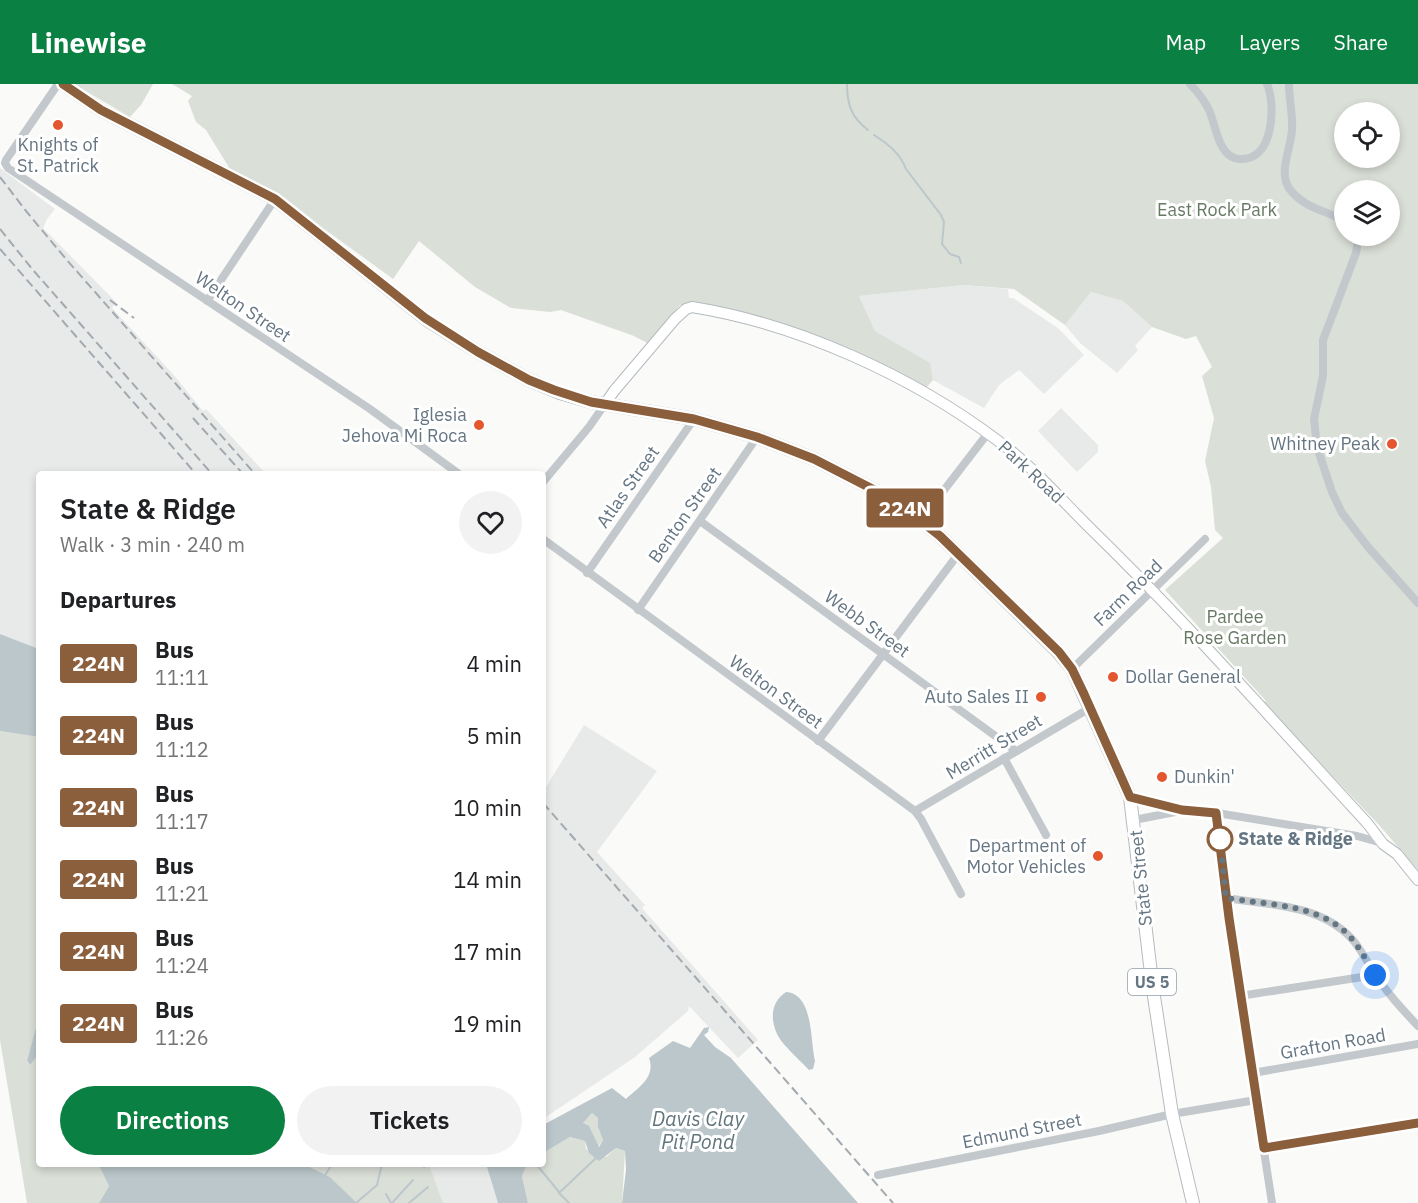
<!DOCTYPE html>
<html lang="en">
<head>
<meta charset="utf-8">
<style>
  body { margin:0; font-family:"IBM Plex Sans",sans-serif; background:#f2f2f2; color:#202124; height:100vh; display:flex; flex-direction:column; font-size:22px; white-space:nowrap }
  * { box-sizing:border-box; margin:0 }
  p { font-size:20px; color:#757577 }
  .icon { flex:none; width:33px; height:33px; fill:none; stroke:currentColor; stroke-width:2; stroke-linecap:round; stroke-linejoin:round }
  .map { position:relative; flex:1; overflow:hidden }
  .side { position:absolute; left:36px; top:387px; width:510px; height:696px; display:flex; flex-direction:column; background:#fff; border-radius:6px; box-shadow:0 3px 9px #0003 }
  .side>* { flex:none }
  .badge { padding:0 12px; border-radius:4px; font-size:21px; line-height:39px }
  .fabs { position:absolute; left:1334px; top:18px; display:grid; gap:12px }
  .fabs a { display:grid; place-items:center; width:66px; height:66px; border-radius:50%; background:#fff; box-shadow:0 3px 9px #0003; font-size:30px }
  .you { position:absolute; width:30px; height:30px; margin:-15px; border:4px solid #fff; border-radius:50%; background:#1a73e8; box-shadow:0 0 0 9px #1a73e833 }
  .map>.badge { position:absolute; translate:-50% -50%; box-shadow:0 0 0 3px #fff }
  h2 { padding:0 24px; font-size:22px; line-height:54px }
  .round { display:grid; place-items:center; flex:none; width:63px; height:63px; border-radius:32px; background:#f2f2f2 }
  .overview { display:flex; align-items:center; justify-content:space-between; height:102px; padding:0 24px }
  h1 { font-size:28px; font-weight:600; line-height:45px }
  .action { display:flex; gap:12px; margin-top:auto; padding:12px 24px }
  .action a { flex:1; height:69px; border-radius:36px; background:#0b8043; color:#fff; font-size:24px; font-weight:600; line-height:69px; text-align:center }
  .action a+a { background:#f2f2f2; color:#202124 }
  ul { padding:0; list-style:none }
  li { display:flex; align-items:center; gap:18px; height:72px; padding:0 24px }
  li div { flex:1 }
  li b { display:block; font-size:22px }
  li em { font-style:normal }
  li .badge { min-width:66px; font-weight:700; text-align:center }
  header { display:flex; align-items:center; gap:36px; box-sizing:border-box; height:84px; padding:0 30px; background:#0b8043; color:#fff }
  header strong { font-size:28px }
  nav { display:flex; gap:33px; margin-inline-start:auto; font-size:21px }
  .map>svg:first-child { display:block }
  .built { fill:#e8e9e9 }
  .green { fill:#dadfd7; fill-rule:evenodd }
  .water { fill:#bbc7cb; fill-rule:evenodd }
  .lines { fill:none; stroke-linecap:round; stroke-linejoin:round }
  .stream { stroke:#bbc7cb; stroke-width:2 }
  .secondary-casing { stroke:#b3babf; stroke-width:12 }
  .primary-casing { stroke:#b5babe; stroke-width:14 }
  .street { stroke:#c3c8cc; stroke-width:8 }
  .secondary { stroke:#fff; stroke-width:10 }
  .primary { stroke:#fff; stroke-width:12 }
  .rail { stroke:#a2aab0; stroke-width:2; stroke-dasharray:9 4.5; stroke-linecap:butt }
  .line-casing { stroke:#fff; stroke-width:14 }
  .line { stroke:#8b5e3c; stroke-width:9 }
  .walk { stroke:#657683; stroke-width:6; stroke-dasharray:0 10.8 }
  .poi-dot { fill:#e4572e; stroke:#fff; stroke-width:2 }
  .stop-dot { fill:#fff; stroke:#8b5e3c; stroke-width:3 }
  .labels { text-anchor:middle; stroke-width:6; stroke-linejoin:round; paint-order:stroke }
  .shield { fill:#fff; stroke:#939fa8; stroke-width:1.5 }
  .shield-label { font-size:16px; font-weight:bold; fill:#657683 }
  .poi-label { font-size:18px; fill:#657683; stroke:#fff; text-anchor:end }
  .park-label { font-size:18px; fill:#687a64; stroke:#fff }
  .street-label { font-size:18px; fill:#657683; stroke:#fff }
  .stop-label { font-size:18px; font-weight:bold; fill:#657683; stroke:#fff; text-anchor:start }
  .water-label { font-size:20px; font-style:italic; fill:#60757c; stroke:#fff }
</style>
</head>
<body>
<header>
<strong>Linewise</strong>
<nav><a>Map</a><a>Layers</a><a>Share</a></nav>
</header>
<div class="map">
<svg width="1418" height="1119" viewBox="0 0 1418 1119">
  <rect width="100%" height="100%" fill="#fafaf8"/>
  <path class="built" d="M0 84 55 125 47 135 43 144 116 218 112 224 173 290 203 327 206 325 266 390H39V565L0 550Z
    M964 201 1008 205 1009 214H1013L1058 244 1084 271 1044 310 1019 286 999 301 984 324 933 296 929 279 875 247 859 212Z
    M1091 208 1123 217 1152 243 1135 262 1138 266 1117 289 1080 259 1065 241Z
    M1061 324 1098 361V368L1077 388 1038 347Z
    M584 641 657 687 597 768 645 821 642 824 758 956 738 974 689 922 688 927 635 973 543 1035V708Z
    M429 1080H486L498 1119H443Z"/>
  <path class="green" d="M74 0H153L141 21 130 33Z
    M172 0H1418V786L1379 741 1263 619 1266 617 1165 506 1223 454 1215 446 1211 403 1205 377 1214 334 1202 292 1212 283 1196 252 1186 255 1152 243 1123 217 1091 208 1065 241 1014 205 964 201 859 212 875 247 930 279 933 296 924 306 853 267 713 223 680 221 649 260 634 252 561 226 550 228 511 224 475 203 419 157 393 195 323 144 284 113 230 85 206 46 196 38 188 17 192 12ZM1344 28H1389V74H1344ZM1344 106H1389V152H1344Z
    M0 647 39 653V932L27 978 30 981 39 970V1080H98L109 1102 99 1119H27L0 956Z
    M592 1029 598 1034V1043L603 1056 598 1063 583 1039Z
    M570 1053 585 1057 586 1065 606 1073 616 1064 625 1067 622 1119H528L522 1092 526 1081 543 1080V1069Z
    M304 1080H429L443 1119H357L330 1093Z"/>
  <path class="water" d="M0 550 39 565V653L0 647Z
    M786 908C814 910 810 957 815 977L813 985 809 986C801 977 782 961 777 950 770 934 771 918 786 908Z
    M39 932V970L30 981 27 977Z
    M709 943 708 948 704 951 715 963 731 974 858 1119H622L626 1086 625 1067 616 1064 599 1077 589 1069 585 1057 570 1053 543 1069V1041L612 1004 626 1015C639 1003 656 993 649 974L673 957 690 964 704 944ZM592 1029 598 1034V1043L603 1056 599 1063 589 1042 583 1039Z
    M98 1080H304L330 1093 357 1119H99L109 1102Z
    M486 1080H527L522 1092 528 1119H498Z"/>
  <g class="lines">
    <path class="stream" d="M847 0C847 20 851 33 868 46
      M874 51C888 60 900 69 906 85L941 131 944 138 942 160 950 170 959 173 961 179
      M422 1080 424 1083
      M536 1080 559 1108
      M324 1093 332 1080
      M386 1110 391 1119
      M356 1119 377 1101 382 1080
      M392 1119 413 1096
      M409 1119 428 1103
      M569 1119 559 1109 596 1074"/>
    <defs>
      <path id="secondary" d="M605 320 614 307 675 235 686 225 692 223C798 240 912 292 997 356 1033 382 1063 418 1095 449 1190 542 1278 642 1368 740L1383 760 1397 770 1418 796"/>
      <path id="primary" d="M63 0 101 26 275 115 427 236 478 268 529 296 560 309 591 318 694 335 757 353 814 375 884 411 903 423 940 452 1058 568 1072 585 1130 713 1153 906 1172 1030 1193 1119"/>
    </defs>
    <use href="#secondary" class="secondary-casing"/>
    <use href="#primary" class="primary-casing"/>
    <path class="street" d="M58 0 6 76 5 79 8 84 370 325 459 390
      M1190 0C1198 8 1204 16 1209 26 1216 41 1218 73 1239 75 1274 78 1276 21 1267 0
      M1289 0C1289 15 1293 31 1292 46 1291 66 1276 91 1292 108 1306 124 1327 127 1344 137
      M1357 152 1358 157 1356 169 1323 256V292L1314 335 1317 363 1332 408 1342 429 1368 463 1418 519
      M207 217 275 115
      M543 398 589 343 605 320
      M921 436 988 349
      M700 437 1016 667
      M543 455 915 727 921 735 961 810
      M587 489 694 335
      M638 526 757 353
      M1072 585 1205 455
      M818 657 959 469
      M1004 674 1046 751
      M1130 713 1182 726 1217 729 1357 752 1382 759
      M915 727 1090 624
      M1217 729 1240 912 1272 1119
      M1134 736 1180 727
      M1226 814C1269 821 1319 820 1351 854 1360 863 1366 877 1374 888 1386 908 1402 925 1418 942
      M1240 912 1375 891
      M1253 989 1418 960
      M1264 1064 1418 1039
      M878 1091 1099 1047 1172 1030 1256 1016"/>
    <use href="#secondary" class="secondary"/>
    <use href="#primary" class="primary"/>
    <path class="rail" d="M0 93 26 127 66 175 255 390
      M0 145 33 186 212 390
      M0 165 196 390
      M110 216 134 234
      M193 334 243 390
      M543 719 893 1119"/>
  </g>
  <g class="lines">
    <defs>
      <path id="line" d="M63 0 101 26 275 115 425 234 478 268 529 296 554 306 591 318 694 335 757 353 814 375 884 411 903 423 940 452 1059 568 1072 585 1084 610 1130 713 1182 726 1216 729 1229 834 1264 1064 1418 1039"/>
    </defs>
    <use href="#line" class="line-casing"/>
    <use href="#line" class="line"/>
    <path class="walk" d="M1220 755 1226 814C1268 821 1323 820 1352 855 1361 866 1368 879 1375 891"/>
  </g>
  <g class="poi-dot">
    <circle cx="58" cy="41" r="6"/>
    <circle cx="479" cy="341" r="6"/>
    <circle cx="1392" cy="360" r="6"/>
    <circle cx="1113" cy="593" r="6"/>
    <circle cx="1041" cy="613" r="6"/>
    <circle cx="1162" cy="693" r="6"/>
    <circle cx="1098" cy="772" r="6"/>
  </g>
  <circle class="stop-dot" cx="1220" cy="755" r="12"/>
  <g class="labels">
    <rect class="shield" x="1128" y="885" width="48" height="26" rx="4.5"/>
    <g class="shield-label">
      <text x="1152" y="904">US 5</text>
    </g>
    <g class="poi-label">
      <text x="58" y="67" text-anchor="middle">Knights of<tspan x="58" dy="21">St. Patrick</tspan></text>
      <text x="467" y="337">Iglesia<tspan x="467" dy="21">Jehova Mi Roca</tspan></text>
      <text x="1380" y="366">Whitney Peak</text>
      <text x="1125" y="599" text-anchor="start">Dollar General</text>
      <text x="1029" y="619">Auto Sales II</text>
      <text x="1174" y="699" text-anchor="start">Dunkin'</text>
      <text x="1086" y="768">Department of<tspan x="1086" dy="21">Motor Vehicles</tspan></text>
    </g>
    <g class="park-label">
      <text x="1217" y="132">East Rock Park</text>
      <text x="1235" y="539">Pardee<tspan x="1235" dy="21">Rose Garden</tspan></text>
    </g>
    <g class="street-label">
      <text transform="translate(243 223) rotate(34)" y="6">Welton Street</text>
      <text transform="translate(1031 388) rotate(43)" y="6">Park Road</text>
      <text transform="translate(628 403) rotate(-55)" y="6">Atlas Street</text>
      <text transform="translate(685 431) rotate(-55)" y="6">Benton Street</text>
      <text transform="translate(1128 509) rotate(-44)" y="6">Farm Road</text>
      <text transform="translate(867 540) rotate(36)" y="6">Webb Street</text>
      <text transform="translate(776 608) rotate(36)" y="6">Welton Street</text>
      <text transform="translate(994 663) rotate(-31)" y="6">Merritt Street</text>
      <text transform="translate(1141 794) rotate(-96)" y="6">State Street</text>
      <text transform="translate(1333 960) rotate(-10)" y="6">Grafton Road</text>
      <text transform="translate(1022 1047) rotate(-11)" y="6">Edmund Street</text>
    </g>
    <g class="stop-label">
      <text x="1238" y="761">State &amp; Ridge</text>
    </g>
    <g class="water-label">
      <text x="698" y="1042">Davis Clay<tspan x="698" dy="23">Pit Pond</tspan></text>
    </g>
  </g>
</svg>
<div class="fabs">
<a><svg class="icon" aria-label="locate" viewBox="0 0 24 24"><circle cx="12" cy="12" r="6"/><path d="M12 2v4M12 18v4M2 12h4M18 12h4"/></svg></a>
<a><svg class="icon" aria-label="layers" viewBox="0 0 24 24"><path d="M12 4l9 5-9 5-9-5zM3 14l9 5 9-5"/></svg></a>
</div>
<div class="you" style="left:1375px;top:891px"></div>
<b class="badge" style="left:905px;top:424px;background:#8b5e3c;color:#fff">224N</b>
<section class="side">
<div class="overview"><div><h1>State &amp; Ridge</h1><p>Walk · 3 min · 240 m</p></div><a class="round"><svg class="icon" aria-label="heart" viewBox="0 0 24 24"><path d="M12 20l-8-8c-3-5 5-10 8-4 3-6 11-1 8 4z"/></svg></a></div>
<h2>Departures</h2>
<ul>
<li><span class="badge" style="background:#8b5e3c;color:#fff">224N</span><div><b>Bus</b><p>11:11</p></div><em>4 min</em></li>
<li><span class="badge" style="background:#8b5e3c;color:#fff">224N</span><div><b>Bus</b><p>11:12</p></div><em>5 min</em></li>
<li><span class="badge" style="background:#8b5e3c;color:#fff">224N</span><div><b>Bus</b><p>11:17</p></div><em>10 min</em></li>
<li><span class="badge" style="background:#8b5e3c;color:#fff">224N</span><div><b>Bus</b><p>11:21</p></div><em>14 min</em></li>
<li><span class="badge" style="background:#8b5e3c;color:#fff">224N</span><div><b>Bus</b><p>11:24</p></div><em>17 min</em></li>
<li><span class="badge" style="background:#8b5e3c;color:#fff">224N</span><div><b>Bus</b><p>11:26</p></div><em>19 min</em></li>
</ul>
<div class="action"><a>Directions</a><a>Tickets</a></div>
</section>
</div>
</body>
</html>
